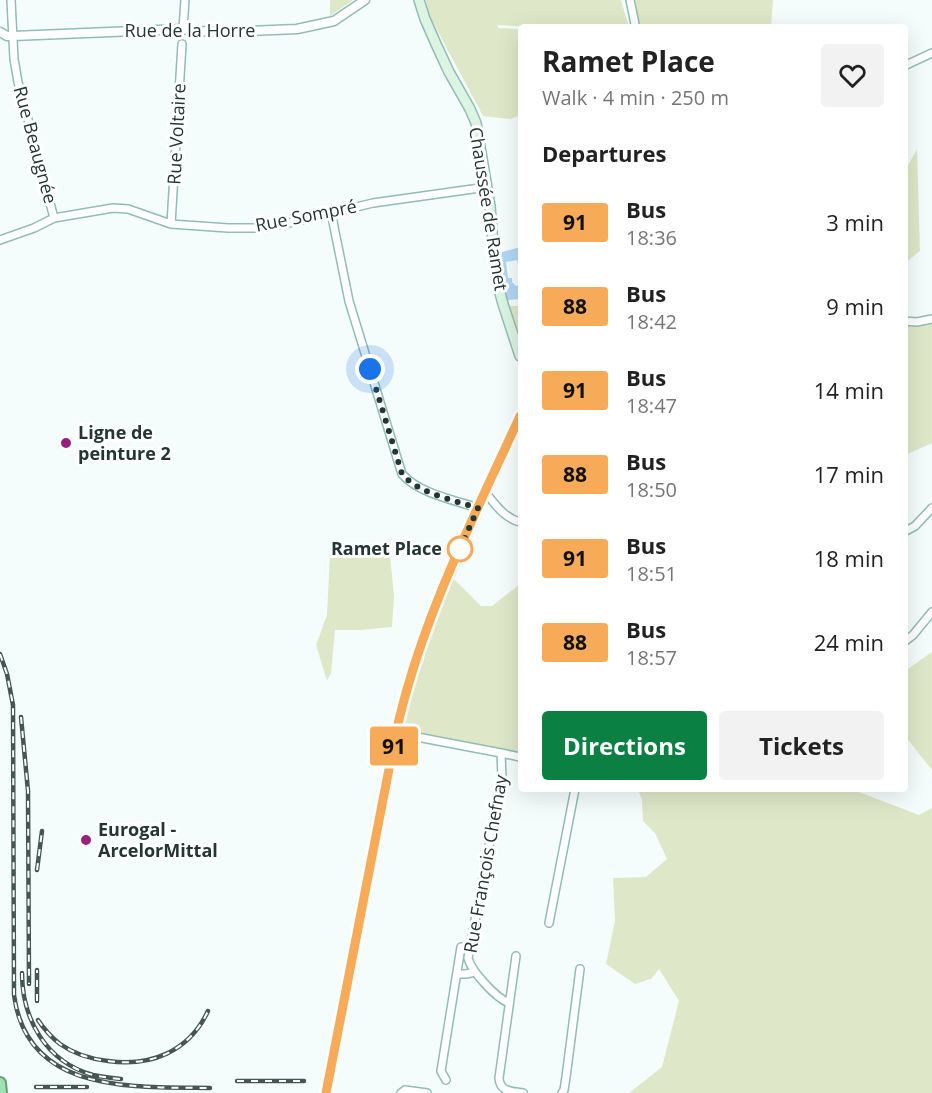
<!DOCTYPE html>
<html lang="en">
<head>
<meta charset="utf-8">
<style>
  body { margin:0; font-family:"Open Sans",sans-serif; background:#f2f2f2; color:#222; height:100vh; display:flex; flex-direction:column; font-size:22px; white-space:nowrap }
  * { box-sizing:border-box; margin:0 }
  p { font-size:20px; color:#767676 }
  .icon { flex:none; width:33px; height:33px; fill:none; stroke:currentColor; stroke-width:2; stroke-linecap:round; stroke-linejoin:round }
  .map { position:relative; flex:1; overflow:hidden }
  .side { position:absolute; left:518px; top:24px; width:390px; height:768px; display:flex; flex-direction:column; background:#fff; border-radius:6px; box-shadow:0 6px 24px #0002 }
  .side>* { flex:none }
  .badge { padding:0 12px; border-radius:4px; font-size:21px; line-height:39px }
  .you { position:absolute; width:30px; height:30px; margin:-15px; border:4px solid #fff; border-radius:50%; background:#1a73e8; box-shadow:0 0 0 9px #1a73e833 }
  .map>.badge { position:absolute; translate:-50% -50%; box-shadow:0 0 0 3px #fff }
  h2 { padding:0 24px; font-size:22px; line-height:54px }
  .round { display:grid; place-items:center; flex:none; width:63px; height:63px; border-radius:6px; background:#f2f2f2 }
  .headline { display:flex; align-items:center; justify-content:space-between; height:102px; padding:0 24px }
  h1 { font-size:28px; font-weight:700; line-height:45px }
  .cta { display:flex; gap:12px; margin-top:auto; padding:12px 24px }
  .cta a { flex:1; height:69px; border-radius:6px; background:#0b8043; color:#fff; font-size:24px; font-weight:700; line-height:69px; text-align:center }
  .cta a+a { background:#f2f2f2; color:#222 }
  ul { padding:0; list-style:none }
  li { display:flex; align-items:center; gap:18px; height:84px; padding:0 24px }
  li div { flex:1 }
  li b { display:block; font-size:22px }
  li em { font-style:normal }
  li .badge { min-width:66px; font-weight:700; text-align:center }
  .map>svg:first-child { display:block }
  .green { fill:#dfe7c9 }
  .water { fill:#b2d6f5 }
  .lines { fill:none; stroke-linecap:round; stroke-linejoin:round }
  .minor-casing { stroke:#90bdb5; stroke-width:10 }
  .tertiary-casing { stroke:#90bdb5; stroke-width:11 }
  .secondary-casing { stroke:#90bdb5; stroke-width:12 }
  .trunk-casing { stroke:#65a079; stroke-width:14 }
  .minor { stroke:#fff; stroke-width:7 }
  .tertiary { stroke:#fff; stroke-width:8 }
  .secondary { stroke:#dcf4e2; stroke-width:9 }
  .trunk { stroke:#a0e0b2; stroke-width:10 }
  .rail-casing { stroke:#455754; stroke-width:4.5 }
  .rail { stroke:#fff; stroke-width:2; stroke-dasharray:7; stroke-linecap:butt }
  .line-casing { stroke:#fff; stroke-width:14 }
  .line { stroke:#f7ab59; stroke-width:9 }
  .walk { stroke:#233633; stroke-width:6; stroke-dasharray:0 10.8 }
  .poi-dot { fill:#98217b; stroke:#fff; stroke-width:2 }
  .stop-dot { fill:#fff; stroke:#f7ab59; stroke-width:3 }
  .labels { text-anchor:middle; stroke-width:6; stroke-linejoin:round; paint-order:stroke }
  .street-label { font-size:18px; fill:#233633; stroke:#fff }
  .poi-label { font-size:18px; font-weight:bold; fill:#233633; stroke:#fff; text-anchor:start }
  .stop-label { font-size:18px; font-weight:bold; fill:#233633; stroke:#fff; text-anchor:end }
</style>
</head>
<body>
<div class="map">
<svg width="932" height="1093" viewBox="0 0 932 1093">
  <rect width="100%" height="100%" fill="#f4fdfb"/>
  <path class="green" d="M330 0H353L330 16Z
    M426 0H621L628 24 633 23 634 27H530L498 25V28L520 29V115L511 119 483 116 429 15Z
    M630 0H773L771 27H636Z
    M917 149 920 251 905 263V171Z
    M510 306H520V338L509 308Z
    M904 324H932V443L905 455Z
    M330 552 390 556 394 595 392 627 361 630H335L331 673 327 681 316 645 327 615Z
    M452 577 481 606H492L520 584V753L411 733 405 728 403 719 415 669Z
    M932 652V770L905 736V671Z
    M638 789H851L919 815 932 808V1093H629L662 1067 679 1001 659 969 651 979 635 984 606 964 615 921 613 878 646 877 667 859 655 833 643 821 642 800Z"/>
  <path class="water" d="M520 247V268H519L517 260 506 262 508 278H512V282L516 286 520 285V299L507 300 506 299 499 253Z"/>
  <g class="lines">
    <defs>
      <path id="minor" d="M11 0 14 59 18 82 54 218
        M630 0 635 24
        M183 29 185 0
        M904 66 932 53
        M331 212 349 301 402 474C418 493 454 500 478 508
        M171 224 182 44
        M0 240 34 228 54 218 113 208 128 209 171 224 228 228H256L289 223 373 203 487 187
        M904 321 917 322 932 319
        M485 492C495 504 504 518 520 522
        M904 532 915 526 932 508
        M904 642 913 635 932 612
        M396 733 501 753 502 777 468 958C471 971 496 998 509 1003
        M501 753 520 757
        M549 923 575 789
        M516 956 499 1078C500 1092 511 1091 523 1093
        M457 974H466L475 972
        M446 1080 441 1071 461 947
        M401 1093 405 1090 427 1093
        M562 1093 564 1090 566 1077 580 969"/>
      <path id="tertiary" d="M0 32 7 36H13L183 29 194 31 228 32 297 29 334 21 365 0"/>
      <path id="secondary" d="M419 0 425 19 436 44 449 72 470 109 476 123 490 206 494 256 497 282 503 304 520 356
        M326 1093 396 733C408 672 431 616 456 559 476 511 499 464 520 416"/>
      <path id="trunk" d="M0 1083 1 1093"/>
    </defs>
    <use href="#minor" class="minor-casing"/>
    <use href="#tertiary" class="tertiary-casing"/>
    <use href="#secondary" class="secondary-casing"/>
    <use href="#trunk" class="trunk-casing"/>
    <use href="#minor" class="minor"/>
    <use href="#tertiary" class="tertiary"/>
    <use href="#secondary" class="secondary"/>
    <use href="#trunk" class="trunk"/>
    <defs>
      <path id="rail" d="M0 654 7 674 13 705 14 995C27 1093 129 1087 210 1088
        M21 717 28 791 29 984
        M37 870 42 831
        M22 973C22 1019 46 1062 93 1075 102 1077 111 1078 121 1079
        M37 1001V970
        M38 1020C44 1029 51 1037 60 1044 74 1054 91 1059 108 1061 150 1067 189 1052 208 1011
        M237 1081H304
        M36 1087H87"/>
    </defs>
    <use href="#rail" class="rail-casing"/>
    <use href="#rail" class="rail"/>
  </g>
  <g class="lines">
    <defs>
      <path id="line" d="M326 1093 396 733C420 622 473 519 520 416"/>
    </defs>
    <use href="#line" class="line-casing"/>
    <use href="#line" class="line"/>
    <path class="walk" d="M370 369 402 474C419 494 454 500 478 508L459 551 460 549"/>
  </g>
  <g class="poi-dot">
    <circle cx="66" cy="443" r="6"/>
    <circle cx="86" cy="840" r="6"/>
  </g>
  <circle class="stop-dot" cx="460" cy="549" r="12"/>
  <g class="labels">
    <g class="street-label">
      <text x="190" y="37">Rue de la Horre</text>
      <text transform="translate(177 134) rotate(-87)" y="6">Rue Voltaire</text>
      <text transform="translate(35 145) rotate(75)" y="6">Rue Beaugnée</text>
      <text transform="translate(488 209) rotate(81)" y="6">Chaussée de Ramet</text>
      <text transform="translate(306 216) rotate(-11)" y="6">Rue Sompré</text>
      <text transform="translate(486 864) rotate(-80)" y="6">Rue François Chefnay</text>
    </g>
    <g class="poi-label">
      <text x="78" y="439">Ligne de<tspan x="78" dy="21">peinture 2</tspan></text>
      <text x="98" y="836">Eurogal -<tspan x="98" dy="21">ArcelorMittal</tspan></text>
    </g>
    <g class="stop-label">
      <text x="442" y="555">Ramet Place</text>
    </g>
  </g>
</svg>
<div class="you" style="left:370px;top:369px"></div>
<b class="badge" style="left:394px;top:746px;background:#f7ab59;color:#111">91</b>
<section class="side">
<div class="headline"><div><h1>Ramet Place</h1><p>Walk · 4 min · 250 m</p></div><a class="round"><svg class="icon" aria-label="heart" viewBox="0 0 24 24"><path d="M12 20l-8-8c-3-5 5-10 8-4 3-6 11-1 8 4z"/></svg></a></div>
<h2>Departures</h2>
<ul>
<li><span class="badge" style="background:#f7ab59;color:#111">91</span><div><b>Bus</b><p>18:36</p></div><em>3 min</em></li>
<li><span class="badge" style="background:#f7ab59;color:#111">88</span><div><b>Bus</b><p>18:42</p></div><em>9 min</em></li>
<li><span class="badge" style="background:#f7ab59;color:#111">91</span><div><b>Bus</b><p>18:47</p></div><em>14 min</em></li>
<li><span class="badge" style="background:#f7ab59;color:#111">88</span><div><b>Bus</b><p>18:50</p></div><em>17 min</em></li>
<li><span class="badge" style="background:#f7ab59;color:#111">91</span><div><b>Bus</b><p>18:51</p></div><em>18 min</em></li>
<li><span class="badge" style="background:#f7ab59;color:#111">88</span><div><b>Bus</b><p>18:57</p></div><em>24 min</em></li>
</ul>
<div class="cta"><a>Directions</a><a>Tickets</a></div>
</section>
</div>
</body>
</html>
